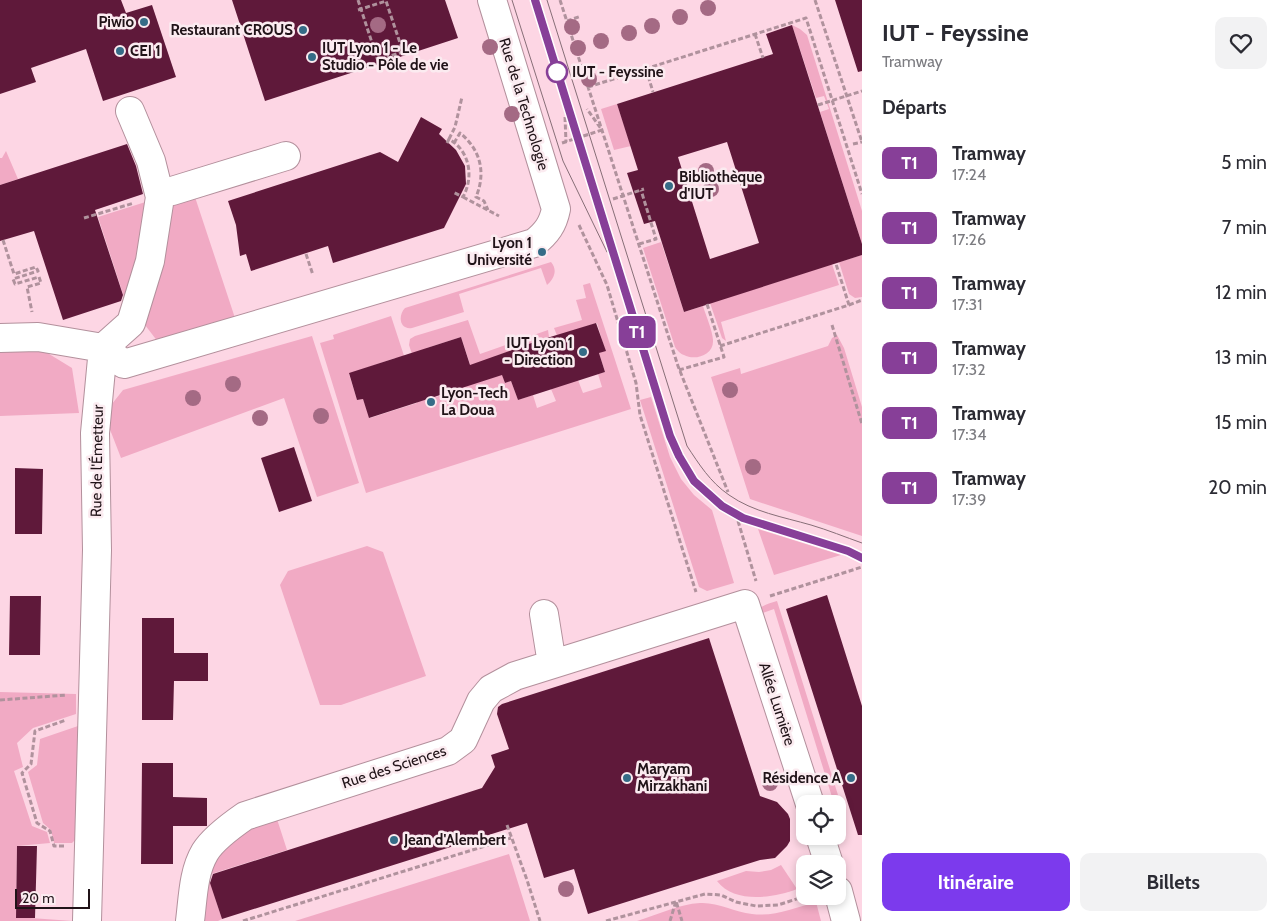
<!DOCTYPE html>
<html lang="fr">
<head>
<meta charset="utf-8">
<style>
  body { margin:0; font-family:Cabin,sans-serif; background:#f2f2f3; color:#2b2b33; height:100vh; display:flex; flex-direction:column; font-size:19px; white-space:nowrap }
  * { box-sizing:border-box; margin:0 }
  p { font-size:16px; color:#7c7c81 }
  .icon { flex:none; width:28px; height:28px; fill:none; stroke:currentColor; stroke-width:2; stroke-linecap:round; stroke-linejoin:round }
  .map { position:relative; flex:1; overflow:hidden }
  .details { display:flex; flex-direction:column; background:#fff; width:425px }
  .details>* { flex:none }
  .badge { padding:0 10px; border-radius:8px; font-size:18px; line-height:32px }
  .tools { position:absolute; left:796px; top:795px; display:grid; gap:10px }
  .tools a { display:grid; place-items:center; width:50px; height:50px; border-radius:10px; background:#fff; box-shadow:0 2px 8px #0003; font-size:25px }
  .scale { position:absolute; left:15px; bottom:12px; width:75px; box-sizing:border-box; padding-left:5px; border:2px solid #201318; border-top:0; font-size:14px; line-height:18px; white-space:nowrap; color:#201318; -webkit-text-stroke:4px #fbebf0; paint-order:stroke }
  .map>.badge { position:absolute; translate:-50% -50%; box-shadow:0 0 0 2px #fff }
  h2 { padding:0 20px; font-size:19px; line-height:45px }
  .round { display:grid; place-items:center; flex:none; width:52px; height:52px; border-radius:10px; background:#f2f2f3 }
  .overview { display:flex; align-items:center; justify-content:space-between; height:85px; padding:0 20px }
  h1 { font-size:24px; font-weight:700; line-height:38px }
  .primary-button { display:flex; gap:10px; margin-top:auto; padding:10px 20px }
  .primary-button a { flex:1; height:58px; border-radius:10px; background:#7c3aed; color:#fff; font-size:20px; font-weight:700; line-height:58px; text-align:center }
  .primary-button a+a { background:#f2f2f3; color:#2b2b33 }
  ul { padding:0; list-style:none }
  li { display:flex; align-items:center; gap:15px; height:65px; padding:0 20px }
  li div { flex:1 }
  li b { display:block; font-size:19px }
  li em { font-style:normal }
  li .badge { min-width:55px; font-weight:700; text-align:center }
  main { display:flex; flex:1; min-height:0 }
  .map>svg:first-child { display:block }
  .green { fill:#f1aac4 }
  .building { fill:#5f193a; fill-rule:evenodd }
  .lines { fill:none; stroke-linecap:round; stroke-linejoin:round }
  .minor-casing { stroke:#b3909c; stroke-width:30 }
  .path { stroke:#b0929d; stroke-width:3; stroke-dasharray:5 2.5; stroke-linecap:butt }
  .minor { stroke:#fff; stroke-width:28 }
  .tram { stroke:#876e77; stroke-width:1 }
  .tree { fill:#a46a84 }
  .line-casing { stroke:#fff; stroke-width:11 }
  .line { stroke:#873f98; stroke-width:8 }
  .poi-dot { fill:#356c87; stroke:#fbebf0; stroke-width:2 }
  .stop-dot { fill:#fff; stroke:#873f98; stroke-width:2.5 }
  .labels { text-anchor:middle; stroke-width:5; stroke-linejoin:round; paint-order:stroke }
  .poi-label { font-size:15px; font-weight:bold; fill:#201318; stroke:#fbebf0; text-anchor:start }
  .stop-label { font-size:15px; font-weight:bold; fill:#201318; stroke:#fbebf0; text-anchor:start }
  .street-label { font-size:15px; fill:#201318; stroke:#fbebf0 }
</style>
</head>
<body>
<main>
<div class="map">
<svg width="862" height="921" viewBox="0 0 862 921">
  <rect width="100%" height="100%" fill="#fdd6e4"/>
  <path class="green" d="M792 25 800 29 807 35 862 211V244L820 112 829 109 824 96 816 98Z
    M617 104 631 146 614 150 601 109Z
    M6 151 18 179 0 185V158H2Z
    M193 191 235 318 158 342 142 321 167 199Z
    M155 199 125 300 98 217Z
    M661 242 684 312 703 306C706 316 712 329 713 340 714 355 695 361 684 355 680 354 677 350 675 347L643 248Z
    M862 255V297L855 298 849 294 839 262Z
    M551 262C558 270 554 279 547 285L541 268 459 294 464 312 412 328C399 330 398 315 405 308Z
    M832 264 839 285 721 322 726 341 722 338 710 303Z
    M590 283 631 409 366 493 320 343 334 339 333 335 391 316 408 368 395 358 349 374 357 400 363 399 370 418 417 403 411 384 430 378 436 397 469 385 464 367 470 364 461 337 427 348 431 361 416 366 409 345 410 339 415 336 468 320 480 354 548 330 549 337 496 356 505 383 511 381 518 400 533 395 537 408 556 401 551 389 571 362 583 393 602 387 598 374 605 372 599 353 605 350 597 323 569 332 562 348 554 328 582 320 576 300 586 298 583 285Z
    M837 335 844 348 862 407V536L750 499 711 377 740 368 741 374 828 346 832 338Z
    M312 336 359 483 317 497 284 398 121 458 104 414 123 390Z
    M0 345 36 346 72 368 79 413 0 416Z
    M651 397 670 457 681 479 694 495 712 510 734 583 707 591 699 587 640 400Z
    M758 529 841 555 774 575Z
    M367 546 383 552 426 676 341 705H320L280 585 288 571Z
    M777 601 838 795 832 797 774 609 757 615C759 605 768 604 777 601Z
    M0 692 76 694V714L33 728 17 743 23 767 14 771 32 826 47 832 50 843 17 846 16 917 73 921H0Z
    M78 726 76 839 72 843H54L51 830 43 823 28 772 37 765 40 739Z
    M276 816 287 850 208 875 222 919 218 921H201L208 867 239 829Z
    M509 854 530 921H295Z
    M781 865 797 889C774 898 734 904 717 881L746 871 759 872 771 870Z
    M816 902 821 921H637C657 915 679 904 700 903 718 902 734 912 752 914 773 917 795 908 816 902Z"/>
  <path class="building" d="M0 0H121L126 13 152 5 176 77 103 101 86 49 31 68 36 82 0 94Z
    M232 0H445L458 38 265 101Z
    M835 0H862V71L858 72Z
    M792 25 862 244V255L684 312 655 221 644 224 627 173 638 170 617 104 773 54 766 34ZM727 142 759 243 710 259 678 157Z
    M421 117 442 129 439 134 456 150 465 166 466 184 444 228 333 263 328 246 251 271 246 254 240 256 236 225 228 201 380 152 398 162Z
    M127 144 136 166 143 194 95 210 123 295 121 301 63 320 34 231 0 241V185Z
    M596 323 606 351 599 353 605 372 518 400 511 381 505 383 502 375 369 418 363 399 357 400 349 373 461 337 470 365 537 341Z
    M294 447 312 501 279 512 261 458Z
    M15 468 43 469 42 534H15Z
    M827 595 862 706V835H858L786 609Z
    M10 596H41L40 655H9Z
    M142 618H174V653H208V681H174L173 720H142Z
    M709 638 760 796 777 802 788 814 790 819V841L787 846 775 858 760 860 588 914 574 869 544 878 527 823 222 919 210 883 213 874 482 788 495 767 491 755 509 749 497 714 498 707 502 704Z
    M142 763H173V797L207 798V826H173V864H141Z
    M17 846H37L35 918H16Z"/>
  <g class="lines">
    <defs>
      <path id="minor" d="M172 191 286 156
        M0 338 38 337 103 348 124 364 534 243C547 233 553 224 556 209L492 0
        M103 348 131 323 150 261 160 197 151 161 130 111
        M544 614 552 664
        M820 836 829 864
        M838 891 846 921
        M87 921 97 550 95 433 103 348
        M190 921C193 898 193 872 205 852 213 839 232 825 245 816L448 751 463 740 481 701 491 689 515 676 745 604 810 804"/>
    </defs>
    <use href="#minor" class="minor-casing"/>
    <path class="path" d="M358 0 378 61 387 57 390 66
      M560 0 678 366 728 492
      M815 0 862 142
      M358 10 386 1 403 52 387 57
      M567 21 581 16
      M755 34 763 58
      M646 69 653 92
      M588 87 806 18 862 194
      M818 105 862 91
      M565 117 566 142
      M449 139 455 127 462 97
      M447 143 449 139C470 151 474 177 463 197L453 192
      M454 143 460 133C481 150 486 173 476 197L484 201 488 210
      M562 143 602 130 587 109
      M853 144 862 142
      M463 197 499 216
      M613 199 644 189
      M84 218 134 203
      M579 225 607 285 636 383 640 415 696 592
      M3 240 14 274 36 267 38 271 13 279 15 284 39 277 41 283 27 287 32 312
      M639 244 656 239 641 190
      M306 254 313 275
      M849 305 862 300
      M832 325 862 424
      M720 346 849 305 836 264
      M679 370 724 357 707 304
      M738 521 756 581
      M770 596 862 567
      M0 700 67 695
      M507 825 527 880 540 921
      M64 846H54L50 831 37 823 22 773 31 764 35 731 66 720
      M243 921 511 838
      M606 921 705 894 721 895 736 902 756 906 778 905 806 896
      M670 921 676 901 682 921"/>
    <use href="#minor" class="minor"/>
    <path class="tram" d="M512 0 563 161 607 252
      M535 0 670 435C676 451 683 466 693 479 725 522 799 535 848 551L862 558
      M547 0 687 446C699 464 710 482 729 495 753 512 783 517 811 525 828 530 845 537 862 543"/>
  </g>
  <g class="tree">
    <circle cx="708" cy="8" r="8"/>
    <circle cx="680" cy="17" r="8"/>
    <circle cx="378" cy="25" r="8"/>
    <circle cx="652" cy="26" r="8"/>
    <circle cx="572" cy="27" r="8"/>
    <circle cx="629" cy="33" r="8"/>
    <circle cx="601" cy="41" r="8"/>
    <circle cx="490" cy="47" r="8"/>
    <circle cx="578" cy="48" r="8"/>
    <circle cx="589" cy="79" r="8"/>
    <circle cx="512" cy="114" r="8"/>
    <circle cx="706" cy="171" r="8"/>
    <circle cx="711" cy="189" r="8"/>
    <circle cx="233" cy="384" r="8"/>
    <circle cx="730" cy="390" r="8"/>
    <circle cx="193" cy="398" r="8"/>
    <circle cx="321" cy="416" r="8"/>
    <circle cx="260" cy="418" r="8"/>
    <circle cx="753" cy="467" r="8"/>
    <circle cx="770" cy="783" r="8"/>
    <circle cx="566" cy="889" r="8"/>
  </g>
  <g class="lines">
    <defs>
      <path id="line" d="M535 0 670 436 679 456 694 481 722 506 743 518 848 551 862 558"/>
    </defs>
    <use href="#line" class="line-casing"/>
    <use href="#line" class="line"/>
  </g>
  <g class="poi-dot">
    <circle cx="144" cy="22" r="5"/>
    <circle cx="303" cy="30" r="5"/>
    <circle cx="120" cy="51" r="5"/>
    <circle cx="312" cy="57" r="5"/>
    <circle cx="669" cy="186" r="5"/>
    <circle cx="542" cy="252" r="5"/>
    <circle cx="583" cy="352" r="5"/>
    <circle cx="431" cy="402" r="5"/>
    <circle cx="627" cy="778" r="5"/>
    <circle cx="851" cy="778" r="5"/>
    <circle cx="394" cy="840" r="5"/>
  </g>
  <circle class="stop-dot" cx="557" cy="72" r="10"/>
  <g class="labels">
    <g class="poi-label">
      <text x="134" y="27" text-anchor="end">Piwio</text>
      <text x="293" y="35" text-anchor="end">Restaurant CROUS</text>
      <text x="322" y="53">IUT Lyon 1 - Le<tspan x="322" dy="17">Studio - Pôle de vie</tspan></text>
      <text x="130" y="56">CEI 1</text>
      <text x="679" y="182">Bibliothèque<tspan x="679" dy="17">d'IUT</tspan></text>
      <text x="532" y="248" text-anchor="end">Lyon 1<tspan x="532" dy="17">Université</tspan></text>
      <text x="573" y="348" text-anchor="end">IUT Lyon 1<tspan x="573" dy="17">- Direction</tspan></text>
      <text x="441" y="398">Lyon-Tech<tspan x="441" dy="17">La Doua</tspan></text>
      <text x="637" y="774">Maryam<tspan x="637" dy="17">Mirzakhani</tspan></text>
      <text x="841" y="783" text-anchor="end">Résidence A</text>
      <text x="404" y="845">Jean d'Alembert</text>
    </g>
    <g class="stop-label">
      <text x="572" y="77">IUT - Feyssine</text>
    </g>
    <g class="street-label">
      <text transform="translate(524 104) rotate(73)" y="5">Rue de la Technologie</text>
      <text transform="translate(97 461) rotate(-89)" y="5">Rue de l'Émetteur</text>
      <text transform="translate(777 704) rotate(72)" y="5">Allée Lumière</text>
      <text transform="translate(394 767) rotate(-18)" y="5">Rue des Sciences</text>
    </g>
  </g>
</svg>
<div class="tools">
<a><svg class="icon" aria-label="locate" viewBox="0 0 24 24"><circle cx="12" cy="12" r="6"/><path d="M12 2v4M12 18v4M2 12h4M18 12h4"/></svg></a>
<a><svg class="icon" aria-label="layers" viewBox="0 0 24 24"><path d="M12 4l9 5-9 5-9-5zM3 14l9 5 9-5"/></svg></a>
</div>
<div class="scale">20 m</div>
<b class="badge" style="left:637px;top:332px;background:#873f98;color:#fff">T1</b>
</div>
<section class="details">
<div class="overview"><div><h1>IUT - Feyssine</h1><p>Tramway</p></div><a class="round"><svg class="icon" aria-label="heart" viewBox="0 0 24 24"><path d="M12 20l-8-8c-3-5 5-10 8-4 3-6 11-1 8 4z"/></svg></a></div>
<h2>Départs</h2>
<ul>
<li><span class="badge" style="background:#873f98;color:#fff">T1</span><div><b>Tramway</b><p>17:24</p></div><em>5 min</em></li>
<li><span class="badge" style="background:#873f98;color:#fff">T1</span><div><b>Tramway</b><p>17:26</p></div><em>7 min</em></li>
<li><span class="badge" style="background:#873f98;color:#fff">T1</span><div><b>Tramway</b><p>17:31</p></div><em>12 min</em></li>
<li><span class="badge" style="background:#873f98;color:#fff">T1</span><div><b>Tramway</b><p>17:32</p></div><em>13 min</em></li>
<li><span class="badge" style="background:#873f98;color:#fff">T1</span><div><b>Tramway</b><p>17:34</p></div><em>15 min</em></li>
<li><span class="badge" style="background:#873f98;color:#fff">T1</span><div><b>Tramway</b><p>17:39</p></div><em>20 min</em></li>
</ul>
<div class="primary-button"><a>Itinéraire</a><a>Billets</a></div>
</section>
</main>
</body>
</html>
